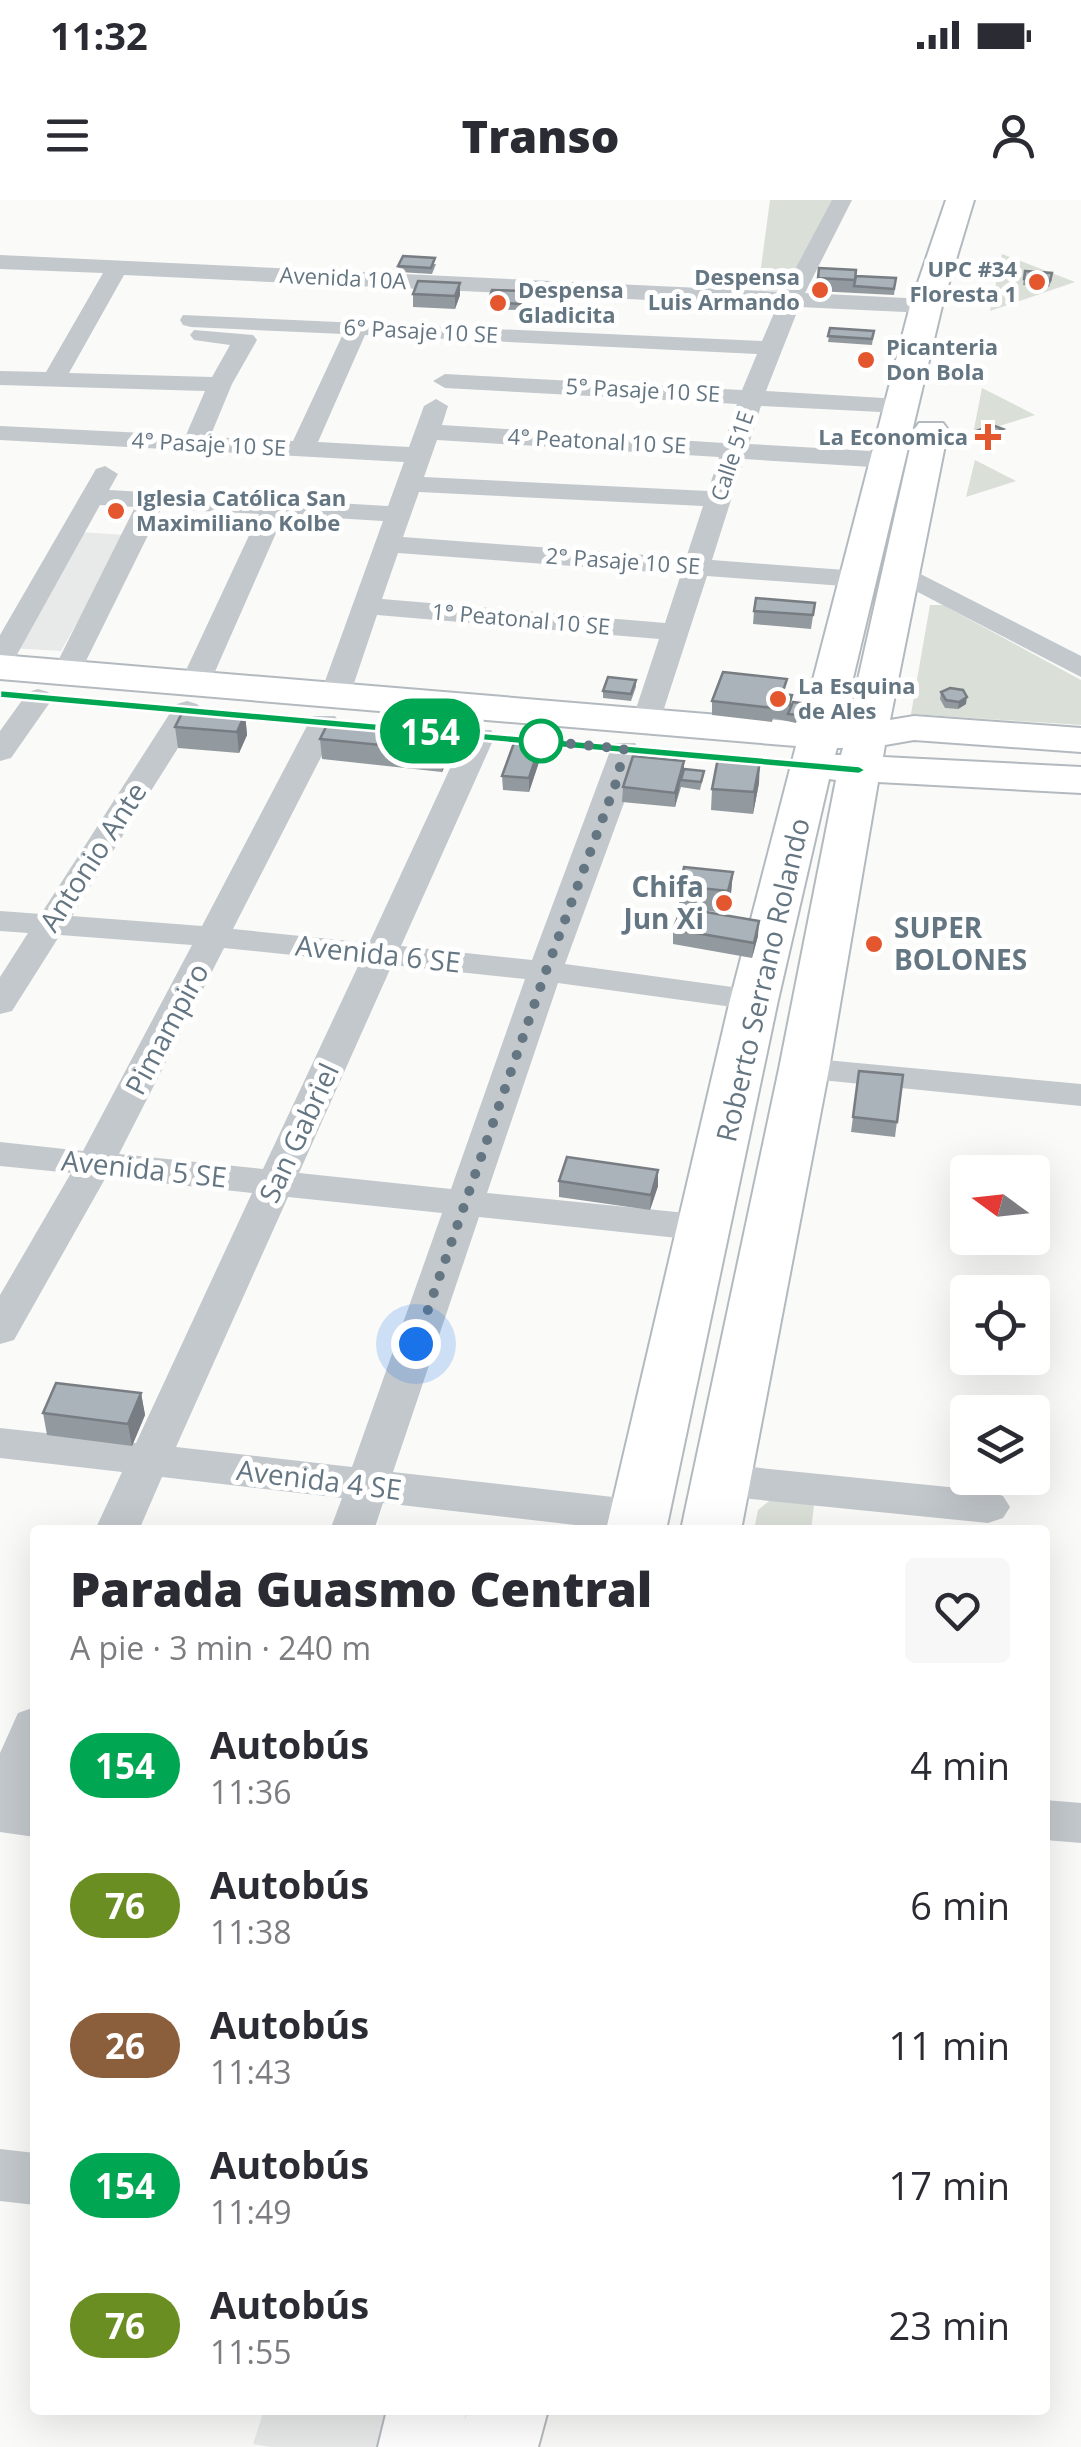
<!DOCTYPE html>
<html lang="es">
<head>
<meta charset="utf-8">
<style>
  body { margin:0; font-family:"Open Sans",sans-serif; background:#f7f7f7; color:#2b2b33; height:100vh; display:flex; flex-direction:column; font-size:38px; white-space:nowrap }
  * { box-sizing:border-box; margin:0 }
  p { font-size:32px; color:#7c7c81 }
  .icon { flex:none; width:55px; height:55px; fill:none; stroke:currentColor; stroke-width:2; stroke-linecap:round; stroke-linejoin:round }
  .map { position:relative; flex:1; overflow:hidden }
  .panel { position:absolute; left:30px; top:1325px; width:1020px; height:890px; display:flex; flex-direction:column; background:#fff; border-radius:10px; box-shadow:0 10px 40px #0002 }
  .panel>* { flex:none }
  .badge { padding:0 20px; border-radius:32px; font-size:35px; line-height:65px }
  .needle { width:65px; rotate:285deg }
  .controls { position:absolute; left:950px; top:955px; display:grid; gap:20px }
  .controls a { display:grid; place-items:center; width:100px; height:100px; border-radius:10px; background:#fff; box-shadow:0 10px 40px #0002; font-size:50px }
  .you { position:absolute; width:50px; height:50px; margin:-25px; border:8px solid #fff; border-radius:50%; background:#1a73e8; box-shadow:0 0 0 15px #1a73e833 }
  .map>.badge { position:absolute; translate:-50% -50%; box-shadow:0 0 0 5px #fff }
  .round { display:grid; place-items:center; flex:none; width:105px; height:105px; border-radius:10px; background:#f7f7f7 }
  .overview { display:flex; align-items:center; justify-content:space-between; height:170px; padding:0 40px }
  h1 { font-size:48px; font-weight:800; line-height:75px }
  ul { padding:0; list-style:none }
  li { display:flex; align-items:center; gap:30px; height:140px; padding:0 40px }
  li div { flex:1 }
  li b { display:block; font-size:38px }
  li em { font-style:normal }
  li .badge { min-width:110px; font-weight:700; text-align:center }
  .status { display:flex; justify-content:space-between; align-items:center; height:70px; padding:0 50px; background:#fff; direction:ltr }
  .status svg { height:28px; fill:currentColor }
  header { display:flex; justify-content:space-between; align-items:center; height:130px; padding:0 40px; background:#fff; font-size:45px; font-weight:800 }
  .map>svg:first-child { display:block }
  .built { fill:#e8e9e9 }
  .green { fill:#dadfd7 }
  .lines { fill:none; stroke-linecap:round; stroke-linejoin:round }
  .secondary-casing { stroke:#b3babf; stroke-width:4 }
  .primary-casing { stroke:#b5babe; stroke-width:4 }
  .street { fill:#c3c8cc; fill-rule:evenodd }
  .secondary { fill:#fff; fill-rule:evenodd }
  .primary { fill:#fff; fill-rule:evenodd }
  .wall { fill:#929a9f }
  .shaded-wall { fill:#777d82 }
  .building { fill:#aab3b9; stroke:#777d82; stroke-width:2.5 }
  .line { fill:#00a651; stroke:#fff; stroke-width:2.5 }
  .walk { stroke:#657683; stroke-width:10; stroke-dasharray:0 18 }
  .poi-dot { fill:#e4572e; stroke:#fff; stroke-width:4 }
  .stop-dot { fill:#fff; stroke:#00a651; stroke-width:5 }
  .labels { text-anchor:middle; stroke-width:10; stroke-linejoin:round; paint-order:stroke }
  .far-poi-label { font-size:22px; font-weight:bold; fill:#657683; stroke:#fff; text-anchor:start }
  .far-street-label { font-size:22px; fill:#657683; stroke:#fff }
  .street-label { font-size:28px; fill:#657683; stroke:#fff }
  .poi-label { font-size:28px; font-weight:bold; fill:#657683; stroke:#fff; text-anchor:end }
</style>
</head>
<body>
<div class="status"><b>11:32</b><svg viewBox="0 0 49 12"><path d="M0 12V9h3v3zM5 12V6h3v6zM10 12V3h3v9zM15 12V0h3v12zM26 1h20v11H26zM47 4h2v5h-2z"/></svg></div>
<header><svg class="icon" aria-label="menu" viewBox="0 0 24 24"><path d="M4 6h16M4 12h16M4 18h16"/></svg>Transo<svg class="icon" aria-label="person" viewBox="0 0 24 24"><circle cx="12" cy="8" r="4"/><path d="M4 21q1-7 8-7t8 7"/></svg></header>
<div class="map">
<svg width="1081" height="2247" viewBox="0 0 1081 2247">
  <rect width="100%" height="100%" fill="#fafaf8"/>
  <path class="built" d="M79 332 126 335 61 451 10 448Z
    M264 2210H398L387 2247H271L253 2244Z"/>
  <path class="green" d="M770 0H833L786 91 758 90Z
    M1002 54 1075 82 990 111Z
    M982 188 1035 215 973 234Z
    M975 260 1016 281 966 297Z
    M930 405H943L1081 480V525L911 514Z
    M774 1297H815L811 1330H754L758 1310Z"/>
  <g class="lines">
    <defs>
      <path id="secondary" d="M946 0H974L942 106 842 524H848L914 230 919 223H943L948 230 890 520 914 516 1081 528V552L914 540 885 545 883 557 1081 567V593L878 582 829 869 741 1330H681L779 869 836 580 829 579 778 800 666 1330H606L730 800 796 546 0 479V455L802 522 910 106ZM837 548H843L841 555H835Z
        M387 2210H467L460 2247H378Z"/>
      <path id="primary" d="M468 2210H548L538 2247H456Z"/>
    </defs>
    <use href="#secondary" class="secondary-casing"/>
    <use href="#primary" class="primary-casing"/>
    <path class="street" d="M832 0H852L805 93 926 99 937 106 926 113 799 107 766 191 900 199 912 206 900 213 761 206 749 244 888 252 901 260 888 268 744 259 712 360 858 371 872 379 858 387 707 376 658 527H636L632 521 659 439 377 415 350 495 345 501H325L320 495 383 321 284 315 210 483 205 489H185L180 483 259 314 161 309 80 473 76 479H56L52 473 135 307 100 305 14 460 10 466 0 469V435L96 269 105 266 118 274 109 290 388 306 404 262 0 240V226L186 235 205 191 0 185V171L46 172 103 73 0 69V55L783 92ZM124 75 777 106 762 141 183 115 180 120 183 125 191 127 343 134 293 241 210 237 232 184 257 140 253 135 194 130 190 135 194 140 230 145 212 177 69 173ZM365 135 757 154 742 190 445 174 433 181 445 188 737 204 724 243 442 225 448 206 436 199 424 206 409 247 318 242ZM437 240 719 257 708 291 424 277ZM419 292 703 306 686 358 403 337ZM398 353 681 374 665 423 382 399Z
      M899 363 1081 456V477L889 377 885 371Z
      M38 489 48 492 53 498 11 558 0 561V531L28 492Z
      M187 501 197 504 202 510 72 716 202 726 309 522 313 516H335L339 522 233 729 369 743 465 536 469 530H491L495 536 401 746 532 760 613 543H635L639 549 632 581 565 764 754 790 766 793 771 800 766 807 754 810 558 783 487 993 706 1015 720 1019 725 1028 720 1037 706 1041 479 1017 393 1272 639 1300 654 1305 661 1316 654 1327 619 1330 383 1303 374 1330H330L342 1298 162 1277 139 1330H95L122 1272 0 1258V1228L136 1243 252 993 106 977 14 1140 0 1144V1095L71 973 0 966V942L83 951 192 745 60 735 12 811 0 814V777L28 733 0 731V711L41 714 172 510 177 504ZM224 748 360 762 263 969 119 954ZM392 765 525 779 451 989 299 973ZM288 997 442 1013 352 1267 176 1247Z
      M804 858 1081 884V906L791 877 786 869 791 861Z
      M721 1264 988 1291 1003 1296 1010 1307 1003 1318 988 1323 721 1296 706 1291 700 1280 706 1269Z
      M35 1507V1583L30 1596 35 1597V1637L0 1632V1553L18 1513Z
      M1045 1600 1081 1603V1643L1045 1640Z
      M0 1949 35 1953V2005L0 2001Z"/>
    <use href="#secondary" class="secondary"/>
    <use href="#primary" class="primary"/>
  </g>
  <path class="wall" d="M436 64 432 74 399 72 398 66Z
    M819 68 856 76 896 78 894 95 817 91Z
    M1025 71 1052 79 1049 87 1023 85Z
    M460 83V95L455 109 413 107V94Z
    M524 91V97L520 110 488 109V102Z
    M830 128 874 131 872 145 828 142Z
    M1003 229 1002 236 986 243 975 238 976 231Z
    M815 403 811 429 753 424 754 411Z
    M636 480V487L631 501 603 498V491Z
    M941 492 966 504 958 509 945 508 940 499Z
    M786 494 792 495 791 505 801 503 796 523 773 518 772 522 712 515V501Z
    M245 514 247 535 239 553 178 548 175 527Z
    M449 534 450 555 442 572 322 559 320 539Z
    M540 559 529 592 503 590 502 576Z
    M684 569 704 571 703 578 700 590 681 587 675 607 622 602 623 587Z
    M759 583 753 614 711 610 712 589Z
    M733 672 731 693 726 713 679 708 680 686Z
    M673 729 758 736 752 758 673 744Z
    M859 871 903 875 895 937 851 932Z
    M658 970V986L650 1010 559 997V981Z
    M141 1193 145 1215 132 1246 47 1235 43 1213Z"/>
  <path class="shaded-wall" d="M460 83V95L455 109V96Z
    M1003 229 1002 236 986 243 987 236Z
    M967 497 966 504 958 509 959 502Z
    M245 514 247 535 239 553 237 532Z
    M449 534 450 555 442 572 441 551Z
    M540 545V559L529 592V578Z
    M684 561V576L681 580 675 607V593Z
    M760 562 759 583 753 614 754 592Z
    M733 672 731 693 726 713 728 691Z
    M759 721 758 736 752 758 754 743Z
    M658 970V986L650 1010 651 995Z
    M141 1193 145 1215 132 1246 128 1224Z"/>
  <path class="building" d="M403 56 435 58 431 68 398 66Z
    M819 68 856 70 855 80 818 78Z
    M1025 71 1052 73 1050 81 1024 79Z
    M856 76 896 78 894 89 854 86Z
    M418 81 460 83 455 96 413 94Z
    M492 90 524 91 520 104 488 102Z
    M830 128 874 131 872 139 828 136Z
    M992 225 1003 229 987 236 976 231Z
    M756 398 815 403 813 415 754 411Z
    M723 472 787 479 782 494 792 495 789 505 774 503 773 508 712 501Z
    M608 477 636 480 631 494 603 491Z
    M950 488 963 490 967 497 959 502 946 500 941 492Z
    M793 502 801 503 797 515 788 514Z
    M184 509 245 514 237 532 175 527Z
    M329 521 449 534 441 551 320 539Z
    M514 543 540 545 529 578 502 576Z
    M633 556 684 561 675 593 623 587Z
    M718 558 760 562 754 592 712 589Z
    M684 569 704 571 701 582 681 580Z
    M684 667 733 672 728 691 680 686Z
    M682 708 759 721 754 743 673 729Z
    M859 871 903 875 897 922 853 917Z
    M567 957 658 970 651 995 559 981Z
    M56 1183 141 1193 128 1224 43 1213Z"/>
  <path class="line" d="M0 490 859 566 866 570 859 574 0 498Z"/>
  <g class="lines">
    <path class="walk" d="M416 1144 546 771 617 580 624 549 541 541"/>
  </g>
  <g class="poi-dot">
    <circle cx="1037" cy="82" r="10"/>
    <circle cx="820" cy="90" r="10"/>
    <circle cx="498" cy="103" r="10"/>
    <circle cx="866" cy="160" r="10"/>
    <path d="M983 222h10v10h10v10h-10v10h-10v-10h-10v-10h10z"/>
    <circle cx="116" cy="311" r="10"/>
    <circle cx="778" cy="499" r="10"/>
    <circle cx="724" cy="703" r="10"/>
    <circle cx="874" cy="744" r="10"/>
  </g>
  <circle class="stop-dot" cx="541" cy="541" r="20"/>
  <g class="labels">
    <g class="far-poi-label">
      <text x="1017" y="77" text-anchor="end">UPC #34<tspan x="1017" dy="25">Floresta 1</tspan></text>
      <text x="800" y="85" text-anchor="end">Despensa<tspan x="800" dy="25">Luis Armando</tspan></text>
      <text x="518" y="98">Despensa<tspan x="518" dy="25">Gladicita</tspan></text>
      <text x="886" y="155">Picanteria<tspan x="886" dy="25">Don Bola</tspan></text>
      <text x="968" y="245" text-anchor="end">La Economica</text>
      <text x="136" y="306">Iglesia Católica San<tspan x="136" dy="25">Maximiliano Kolbe</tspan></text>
      <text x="798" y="494">La Esquina<tspan x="798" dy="25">de Ales</tspan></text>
    </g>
    <g class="far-street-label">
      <text transform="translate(343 78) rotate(3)" y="8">Avenida 10A</text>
      <text transform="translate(421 131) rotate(3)" y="8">6° Pasaje 10 SE</text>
      <text transform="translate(643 190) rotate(3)" y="8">5° Pasaje 10 SE</text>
      <text transform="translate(597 241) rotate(3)" y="8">4° Peatonal 10 SE</text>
      <text transform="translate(209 244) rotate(3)" y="8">4° Pasaje 10 SE</text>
      <text transform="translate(732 256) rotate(-72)" y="8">Calle 51E</text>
      <text transform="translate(623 361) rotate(4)" y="8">2° Pasaje 10 SE</text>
      <text transform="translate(521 419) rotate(5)" y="8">1° Peatonal 10 SE</text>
    </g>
    <g class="street-label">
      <text transform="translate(93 657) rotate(-57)" y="10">Antonio Ante</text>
      <text transform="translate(378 754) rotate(6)" y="10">Avenida 6 SE</text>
      <text transform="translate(763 780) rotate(-77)" y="10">Roberto Serrano Rolando</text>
      <text transform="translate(167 829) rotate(-62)" y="10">Pimampiro</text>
      <text transform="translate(299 933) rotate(-65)" y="10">San Gabriel</text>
      <text transform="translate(144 969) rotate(6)" y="10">Avenida 5 SE</text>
      <text transform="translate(319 1280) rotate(7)" y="10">Avenida 4 SE</text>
    </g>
    <g class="poi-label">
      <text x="704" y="697">Chifa<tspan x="704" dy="32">Jun Xi</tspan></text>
      <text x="894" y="738" text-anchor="start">SUPER<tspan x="894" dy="32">BOLONES</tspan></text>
    </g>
  </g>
</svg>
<div class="controls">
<a><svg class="needle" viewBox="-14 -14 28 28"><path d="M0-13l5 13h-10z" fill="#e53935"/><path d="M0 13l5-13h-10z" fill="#7c7c81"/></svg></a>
<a><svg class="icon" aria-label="locate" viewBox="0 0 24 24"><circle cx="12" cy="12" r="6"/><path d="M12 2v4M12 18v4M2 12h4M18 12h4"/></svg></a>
<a><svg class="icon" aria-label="layers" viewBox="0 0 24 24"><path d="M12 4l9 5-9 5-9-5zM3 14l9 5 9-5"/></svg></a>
</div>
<div class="you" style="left:416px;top:1144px"></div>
<b class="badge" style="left:430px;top:531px;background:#00a651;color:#fff">154</b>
<section class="panel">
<div class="overview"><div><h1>Parada Guasmo Central</h1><p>A pie · 3 min · 240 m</p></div><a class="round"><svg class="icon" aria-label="heart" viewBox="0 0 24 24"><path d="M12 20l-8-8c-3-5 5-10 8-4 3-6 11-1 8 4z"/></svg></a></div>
<ul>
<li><span class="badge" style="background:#00a651;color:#fff">154</span><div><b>Autobús</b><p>11:36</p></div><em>4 min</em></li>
<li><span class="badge" style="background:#6b8e23;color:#fff">76</span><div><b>Autobús</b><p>11:38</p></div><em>6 min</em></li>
<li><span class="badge" style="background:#8b5e3c;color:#fff">26</span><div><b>Autobús</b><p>11:43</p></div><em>11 min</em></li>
<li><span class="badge" style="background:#00a651;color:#fff">154</span><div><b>Autobús</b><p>11:49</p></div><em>17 min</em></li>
<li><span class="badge" style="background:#6b8e23;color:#fff">76</span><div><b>Autobús</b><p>11:55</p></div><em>23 min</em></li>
</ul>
</section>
</div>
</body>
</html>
